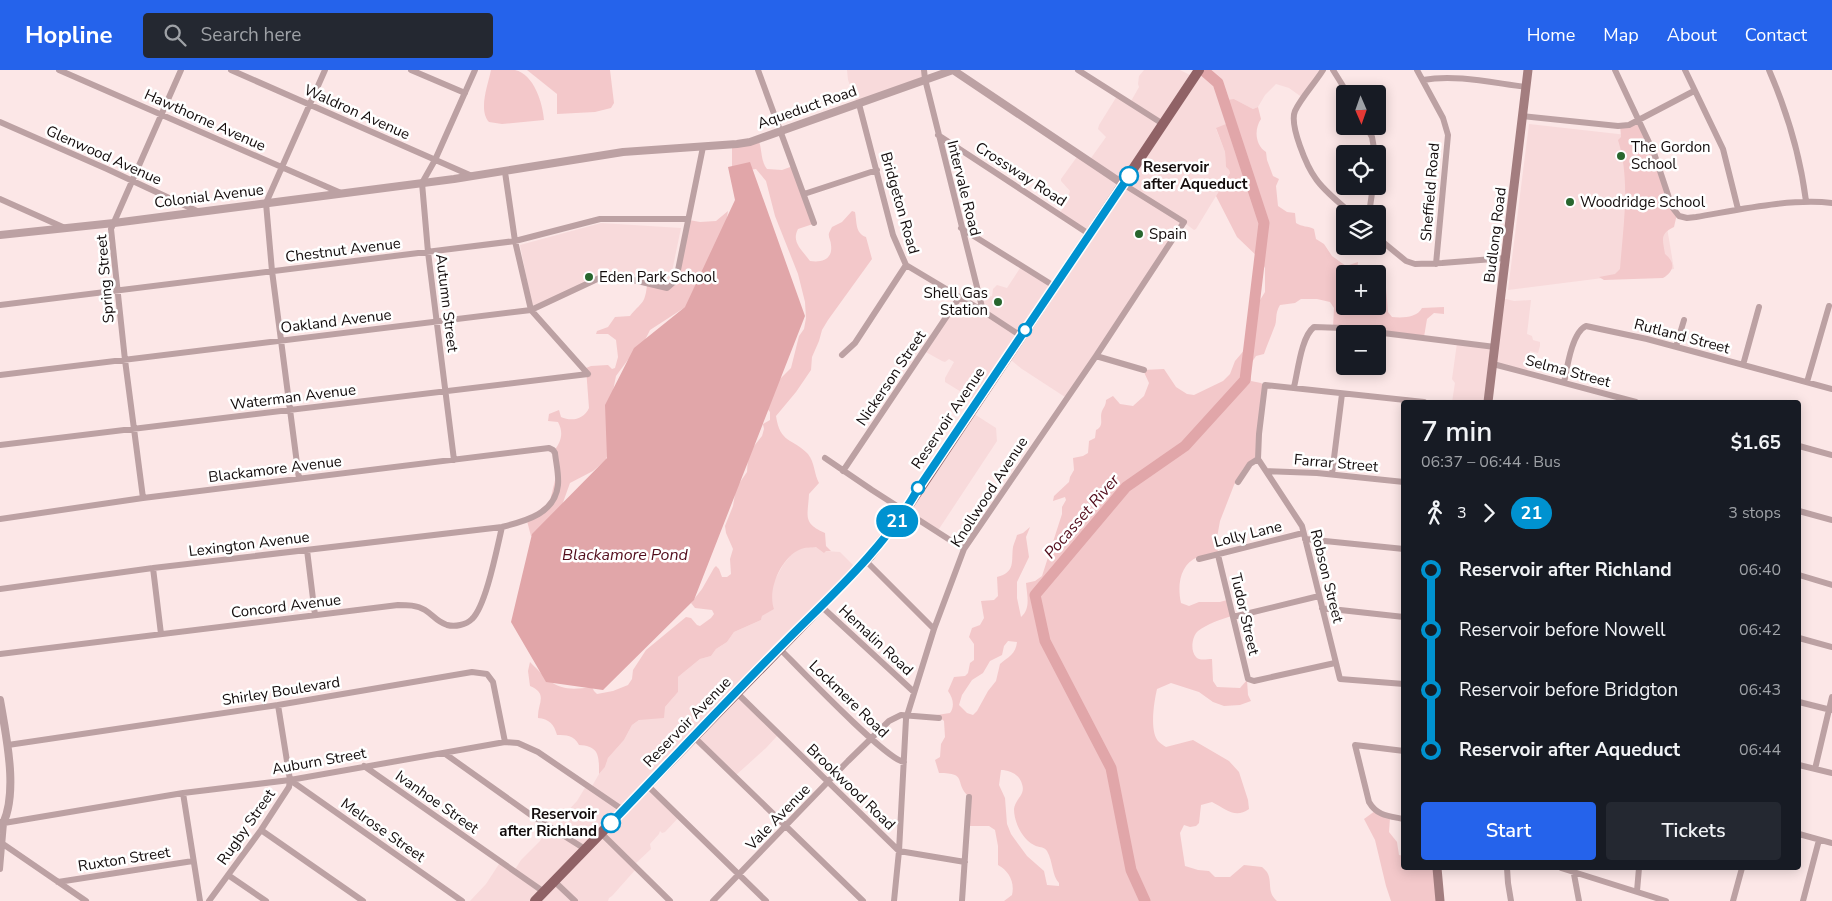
<!DOCTYPE html>
<html lang="en">
<head>
<meta charset="utf-8">
<style>
  body { margin:0; font-family:"Nunito Sans",sans-serif; background:#242831; color:#f1f3f6; height:100vh; display:flex; flex-direction:column; font-size:19px; white-space:nowrap }
  * { box-sizing:border-box; margin:0 }
  p { font-size:16px; color:#9ea1a6 }
  .icon { flex:none; width:28px; height:28px; fill:none; stroke:currentColor; stroke-width:2; stroke-linecap:round; stroke-linejoin:round }
  .map { position:relative; flex:1; overflow:hidden }
  .panel { position:absolute; left:1401px; top:330px; width:400px; height:470px; display:flex; flex-direction:column; background:#171b24; border-radius:5px; box-shadow:0 2px 12px #0003 }
  .panel>* { flex:none }
  .badge { padding:0 10px; border-radius:16px; font-size:18px; line-height:32px }
  .needle { width:32px; rotate:178deg }
  .tools { position:absolute; left:1336px; top:15px; display:grid; gap:10px }
  .tools a { display:grid; place-items:center; width:50px; height:50px; border-radius:5px; background:#171b24; box-shadow:0 2px 12px #0003; font-size:25px }
  .map>.badge { position:absolute; translate:-50% -50%; box-shadow:0 0 0 2px #fff }
  .legs { display:flex; align-items:center; gap:8px; height:55px; padding:0 20px; font-size:16px }
  .legs p { margin-inline-start:auto }
  .head { display:flex; align-items:center; justify-content:space-between; height:85px; padding:0 20px }
  h1 { font-size:28px; font-weight:600; line-height:38px }
  .button { display:flex; gap:10px; margin-top:auto; padding:10px 20px }
  .button a { flex:1; height:58px; border-radius:5px; background:#2563eb; color:#fff; font-size:20px; font-weight:600; line-height:58px; text-align:center }
  .button a+a { background:#242831; color:#f1f3f6 }
  ul { padding:0 20px; list-style:none }
  li { display:flex; align-items:center; gap:18px; height:60px; font-size:19px }
  li i { display:grid; place-items:center; width:8px; height:100%; margin:0 6px; background:currentColor }
  li i::after { content:''; width:12px; height:12px; margin:-6px; border:4px solid; border-radius:50%; background:#171b24 }
  li p { margin-inline-start:auto }
  li:first-child i { background:linear-gradient(#0000 50%,currentColor 0) }
  li:last-child i { background:linear-gradient(currentColor 50%,#0000 0) }
  header { display:flex; align-items:center; gap:30px; box-sizing:border-box; height:70px; padding:0 25px; background:#2563eb; color:#fff }
  header strong { font-size:24px }
  nav { display:flex; gap:28px; margin-inline-start:auto; font-size:18px }
  .search { width:350px; height:45px; background:#242831; display:flex; align-items:center; gap:12px; box-sizing:border-box; padding:0 18px; border-radius:5px; color:#9ea1a6; font-size:19px }
  .map>svg:first-child { display:block }
  .built { fill:#f8dadb }
  .green { fill:#f3c8ca; fill-rule:evenodd }
  .water { fill:#e1a6a9 }
  .lines { fill:none; stroke-linecap:round; stroke-linejoin:round }
  .river { stroke:#e1a6a9; stroke-width:11 }
  .minor { stroke:#bca1a3; stroke-width:6 }
  .tertiary { stroke:#bca1a3; stroke-width:8 }
  .secondary { stroke:#a37d7f; stroke-width:9 }
  .primary { stroke:#906266; stroke-width:10 }
  .line-1-casing { stroke:#fff; stroke-width:11 }
  .line-1 { stroke:#0092d0; stroke-width:8 }
  .poi-dot { fill:#28662e; stroke:#fff; stroke-width:2 }
  .stop-1-dot { fill:#fff; stroke:#0092d0; stroke-width:2.5 }
  .labels { text-anchor:middle; stroke-width:5; stroke-linejoin:round; paint-order:stroke }
  .street-label { font-size:15px; fill:#130c0c; stroke:#fff }
  .poi-label { font-size:15px; fill:#130c0c; stroke:#fff; text-anchor:start }
  .stop-label { font-size:15px; font-weight:bold; fill:#130c0c; stroke:#fff; text-anchor:start }
  .water-label { font-size:16px; font-style:italic; fill:#520c1b; stroke:#fff }
</style>
</head>
<body>
<header>
<strong>Hopline</strong>
<div class="search"><svg class="icon" aria-label="search" viewBox="0 0 24 24"><circle cx="10" cy="10" r="6"/><path d="M15 15l6 6"/></svg>Search here</div>
<nav><a>Home</a><a>Map</a><a>About</a><a>Contact</a></nav>
</header>
<div class="map">
<svg width="1832" height="831" viewBox="0 0 1832 831">
  <rect width="100%" height="100%" fill="#fce7e7"/>
  <path class="built" d="M847 0H924V9L857 33 848 10Z
    M1144 0H1180L1194 7 1199 0H1324L1303 28 1289 18 1276 14 1265 25 1258 37 1253 39 1234 29 1231 53 1216 59 1225 82 1226 97 1229 100 1230 103 1196 159 1194 160 1186 154 1065 327 1022 299 1007 287 976 331 945 312V308L954 292 949 289 945 292 942 291 924 281 959 228 979 239 981 229 992 226 993 219 997 215 1007 218 1022 195 1053 216 1088 166 1059 144 1066 134 1070 121 1061 111V109L1079 84 1089 90 1091 88 1106 67 1098 59 1099 55 1117 26 1130 33 1139 17 1138 14 1139 6Z
    M1529 54 1636 66 1662 128 1674 199 1508 220Z
    M601 153 681 158 670 211 662 213 612 202 532 236 520 175Z
    M1502 228 1514 231 1531 230 1527 264 1532 266 1533 270 1540 272V276L1538 283 1530 281 1527 301 1494 295 1488 332H1452L1455 313 1452 309 1457 273 1494 277Z
    M971 342 996 358 997 371 937 462 907 444Z
    M816 477 826 481 840 482 856 498 738 621 778 665 766 678 735 706 695 669 648 713 679 747 665 762 662 763 660 761 659 764 650 774 651 779 634 795 636 799 612 826 609 828 608 831H470L486 814 499 794 514 801 521 790 540 771 548 757 555 760 562 747 577 731 586 716 591 718 599 704 605 697 608 688 624 670 632 655 639 650 665 637 678 622V607L700 589 711 586 716 579 727 572 734 562 761 550 762 546 770 541 772 534V515L783 495 791 485 801 478Z"/>
  <path class="green" d="M491 0C499 0 508 0 515 0 534 4 543 34 544 50L502 54 489 52C478 40 488 15 491 0Z
    M527 0H610L614 33 611 38 595 42 557 44V24Z
    M1234 29 1253 39 1258 37 1261 49C1254 59 1255 75 1266 82L1267 90 1273 106 1279 109 1276 116 1278 136 1287 142 1295 143 1296 153C1302 157 1308 156 1314 159L1316 169 1324 174 1332 186 1346 196 1358 192 1357 201 1359 204H1345V236H1378V217L1386 218 1388 242 1392 247C1402 248 1417 248 1422 238L1444 237V244L1434 243 1427 249 1424 267 1333 257 1334 238 1330 232 1317 229H1301L1295 233 1280 235C1274 245 1278 250 1274 258 1271 266 1267 275 1264 284L1256 286 1250 295 1251 311 1261 313 1265 316 1257 386 1243 399 1234 415 1220 451 1216 473 1218 482C1211 485 1204 485 1198 487 1180 494 1177 515 1181 533L1189 536 1199 532H1220L1227 530 1232 546C1221 549 1207 554 1198 561 1192 566 1190 581 1196 587 1199 591 1207 589 1212 589L1213 611 1217 617 1240 618 1247 610 1248 625 1251 631 1240 635 1224 636 1213 632 1199 622 1171 613 1157 619C1154 632 1149 663 1159 672 1161 674 1163 675 1166 677L1193 670 1229 691 1239 702 1248 730 1249 739C1235 749 1226 739 1212 732L1201 735 1199 753 1196 756 1190 757 1184 755 1180 763 1185 796 1198 800 1209 801 1215 807H1230L1244 795 1262 797C1264 799 1267 801 1268 804 1272 813 1267 823 1277 831H1004L1012 825C1015 812 1009 801 998 795V776L995 760 989 756H968L969 727C953 712 969 703 939 703L935 690 940 687 941 674 945 667 944 651 937 645 950 643C955 636 953 628 948 621L954 607 965 606 968 603 970 593 974 590V574L969 567 972 558 980 555 984 548 981 531 994 530 998 526 997 507C1016 502 1011 492 1013 477 1014 473 1016 469 1017 465L1023 463 1030 457 1026 467 1029 487 1017 512V528L1021 547C1031 538 1027 526 1026 513L1035 511 1042 506 1062 444V437L1066 430 1065 427 1053 431 1054 426 1069 412 1070 407 1074 400 1073 388 1083 386 1088 383 1089 371 1095 368 1096 360C1105 355 1099 349 1102 341 1104 337 1106 335 1106 330L1113 326 1120 334 1133 336 1144 326 1149 313 1143 300 1164 299 1176 317 1187 324 1194 325 1223 311 1230 304 1235 291 1246 278 1247 262 1252 252 1257 235 1265 222V198L1260 189 1237 167 1216 126 1230 103 1229 100 1226 97 1225 82 1216 58 1231 52 1227 30ZM1008 571 1017 572C1016 584 1008 587 1000 594L996 611 988 621 977 641 973 645 967 643 959 635 962 625 972 610 983 603 990 591 1002 585 1004 576ZM1001 700C1010 700 1020 705 1022 714 1026 725 1015 729 1014 739 1014 752 1022 769 1034 775 1039 778 1044 776 1047 781 1053 791 1052 806 1059 813V816L1047 815 1044 801 1027 786 1011 764 1007 754 1005 728 999 715Z
    M1636 48 1677 144 1674 157C1659 164 1663 170 1665 184 1676 193 1674 201 1663 208L1604 210 1599 207 1615 204 1620 199C1623 157 1631 111 1618 70L1621 67 1620 54 1627 53Z
    M759 71C762 80 761 92 767 99L782 100 793 96 813 154 798 159C791 172 802 180 810 191 822 193 833 189 831 175 831 170 828 168 829 163L832 157 842 152 852 141 855 142C857 152 855 163 866 167L872 189 828 250 822 260 819 271 812 287 811 300 796 322 776 346C780 374 793 368 808 384 815 393 814 404 819 413L809 424C808 446 802 453 825 463L826 476 831 481H826L824 483 816 477C812 478 805 477 801 479 781 487 767 520 774 539L762 546 761 550 734 562 727 572 716 579 711 586 700 589 678 607V622L665 637 664 648 639 650 632 655 624 670 608 688 605 697 599 704C599 687 600 676 579 675 574 665 566 665 557 665 554 654 549 649 538 648 537 634 549 624 530 616L528 601 530 592C554 616 558 622 592 617L594 621 597 624 613 621 628 615 632 609 633 600 646 580 686 547 691 548 697 555 700 556 711 548 714 544 712 540 695 538 691 533 702 519 714 498 716 496 719 499 722 507H727L731 504 730 489 733 479 726 463 725 456 733 436 736 418 747 402 748 387 750 381 762 366 764 359 763 354 770 350V342L766 337 774 315 791 298 799 266 804 259 806 248 805 232 798 204 775 146 766 111 756 99 740 101 732 98V75Z
    M728 141 726 153 687 236 650 260 644 272 627 291 616 306 613 321 609 379 606 390 593 401 570 413 561 438 537 469 531 466 527 451 550 431 557 402 554 381C561 372 564 363 558 352L548 351 549 344 559 340 561 347C572 352 584 349 589 338L586 298 591 296 608 295 612 299 615 298 618 287 616 270 608 264H596L597 261 608 257 615 247 630 246C641 232 645 235 647 215L663 218 677 210 689 150 700 152 716 151Z
    M1375 741 1390 748 1389 762 1397 772 1399 785 1404 786V798H1436L1439 831H1391L1386 816 1375 770 1364 749Z"/>
  <path class="water" d="M750 92 805 246 694 530 603 620 546 612 511 552 532 464 607 388 605 335 634 278 685 237 735 130 728 97Z"/>
  <g class="lines">
    <path class="river" d="M1145 831 1131 800 1111 698 1045 571 1035 525 1126 417 1185 376 1245 310 1264 153 1218 13 1203 0"/>
    <path class="minor" d="M59 0 341 123
      M231 0 472 106
      M411 0 465 23
      M758 0 814 153
      M924 0 925 9 983 241
      M1078 0 1163 54
      M1323 0C1315 13 1301 28 1295 41 1289 55 1307 97 1316 109 1325 122 1340 133 1352 144
      M1333 0 1348 24
      M1417 0 1443 48 1448 65 1436 194
      M1615 0 1654 83 1672 137 1679 146 1687 148 1696 147C1738 140 1791 128 1832 133
      M1685 0 1723 79 1738 139
      M1769 0C1788 44 1800 84 1806 131
      M1423 10C1456 4 1493 13 1526 17
      M859 34 893 165 906 195 983 241 1021 266
      M1522 46 1618 56 1629 55 1694 21
      M0 52 107 99 197 141
      M1366 56 1372 67 1375 84
      M938 65 1089 164
      M505 102 515 171 531 240 588 304
      M804 124 877 100
      M0 129 65 158
      M1369 144 1373 116
      M961 158 1054 216
      M1378 168 1406 191 1415 194 1442 193 1506 188
      M0 235 515 171 600 149H688
      M1676 277 1684 250
      M842 285 855 273 906 195
      M1096 286 1144 300
      M1493 294 1636 332
      M1743 295 1759 237
      M0 305 531 240 608 204 667 218 676 210 703 77
      M1807 312 1829 236
      M1564 313C1567 298 1572 262 1586 256L1647 269 1832 319
      M1294 317C1298 301 1301 267 1314 257L1343 258 1495 277
      M0 375 588 304
      M1799 376 1832 385
      M825 388 872 420 964 479
      M1258 389 1302 456 1340 609 1404 614
      M1258 389 1259 364 1265 315 1424 332
      M454 390 428 182 422 113 435 90 475 0
      M843 401 959 228
      M1266 401 1317 403 1404 412
      M1332 404 1342 324
      M299 409 272 201 266 133 325 0
      M1238 412 1250 394 1258 389
      M143 428 125 290 111 159 181 0
      M1799 441 1832 450
      M0 449 143 428 549 378 553 380 555 383C556 393 559 404 558 415 555 444 525 451 502 457L153 498 0 519
      M1305 469 1404 479
      M307 480 315 545
      M1218 485 1248 609 1254 611 1335 593
      M1199 489 1303 463
      M865 490 934 559
      M153 498 161 564
      M1799 505 1832 515
      M821 536 914 622
      M1322 538 1404 547
      M1233 547 1319 526
      M1799 568 1832 577
      M779 578C798 597 886 690 904 692
      M0 584 398 535C407 535 417 535 425 540 433 545 437 552 447 555 455 557 466 555 472 549 486 536 497 478 502 457
      M737 623 899 781 965 792
      M1799 632 1831 640
      M694 667 863 831
      M8 675 278 635 472 602 487 604 493 612 505 672
      M1404 681 1355 675 1369 732C1377 746 1389 746 1404 749
      M444 683 531 745 585 779
      M1799 695 1832 703
      M364 696 544 822
      M1815 699 1832 627
      M290 710 462 831
      M647 715 766 831
      M183 723 200 831
      M0 752 4 753 183 723 290 710 505 672 518 673 538 682 623 740
      M261 760 363 831
      M601 763 670 831
      M1799 764 1832 773
      M3 774 86 831
      M1507 798 1508 813 1511 831
      M1561 798 1666 831
      M0 799 4 753
      M1573 799 1579 831
      M228 805 266 831
      M554 811 575 831
      M58 812 193 791
      M1637 821 1639 798
      M209 831 261 760 289 717 290 710 278 635
      M713 831 848 691 889 651 901 645 939 648
      M894 831 899 781 906 649 934 559 964 479 1096 286 1184 152 1123 114
      M962 831 969 727
      M1733 831 1742 798
      M1803 831 1819 770"/>
    <path class="tertiary" d="M0 165 114 153 454 109 623 82 737 74 750 72 953 0 1123 114
      M0 630C6 665 20 728 0 759"/>
    <path class="secondary" d="M1488 332 1528 0
      M1437 798 1440 831"/>
    <path class="primary" d="M535 831 870 486 909 435 1199 0"/>
  </g>
  <g class="lines">
    <defs>
      <path id="line-1" d="M611 753C670 692 727 630 787 570 834 523 885 477 918 419L1129 106"/>
    </defs>
    <use href="#line-1" class="line-1-casing"/>
    <use href="#line-1" class="line-1"/>
  </g>
  <g class="poi-dot">
    <circle cx="1621" cy="86" r="5"/>
    <circle cx="1570" cy="132" r="5"/>
    <circle cx="1139" cy="164" r="5"/>
    <circle cx="589" cy="207" r="5"/>
    <circle cx="998" cy="232" r="5"/>
  </g>
  <g class="stop-1-dot">
    <circle cx="1129" cy="106" r="9"/>
    <circle cx="1025" cy="260" r="6"/>
    <circle cx="918" cy="418" r="6"/>
    <circle cx="611" cy="753" r="9"/>
  </g>
  <g class="labels">
    <g class="street-label">
      <text transform="translate(807 37) rotate(-19)" y="5">Aqueduct Road</text>
      <text transform="translate(357 42) rotate(24)" y="5">Waldron Avenue</text>
      <text transform="translate(205 50) rotate(24)" y="5">Hawthorne Avenue</text>
      <text transform="translate(104 85) rotate(24)" y="5">Glenwood Avenue</text>
      <text transform="translate(1021 104) rotate(33)" y="5">Crossway Road</text>
      <text transform="translate(964 118) rotate(76)" y="5">Intervale Road</text>
      <text transform="translate(1430 122) rotate(-85)" y="5">Sheffield Road</text>
      <text transform="translate(209 126) rotate(-7)" y="5">Colonial Avenue</text>
      <text transform="translate(900 133) rotate(74)" y="5">Bridgeton Road</text>
      <text transform="translate(1495 165) rotate(-83)" y="5">Budlong Road</text>
      <text transform="translate(343 180) rotate(-7)" y="5">Chestnut Avenue</text>
      <text transform="translate(105 209) rotate(-95)" y="5">Spring Street</text>
      <text transform="translate(447 233) rotate(83)" y="5">Autumn Street</text>
      <text transform="translate(336 251) rotate(-7)" y="5">Oakland Avenue</text>
      <text transform="translate(1682 266) rotate(15)" y="5">Rutland Street</text>
      <text transform="translate(1568 301) rotate(15)" y="5">Selma Street</text>
      <text transform="translate(891 308) rotate(-56)" y="5">Nickerson Street</text>
      <text transform="translate(293 327) rotate(-7)" y="5">Waterman Avenue</text>
      <text transform="translate(948 348) rotate(-56)" y="5">Reservoir Avenue</text>
      <text transform="translate(1336 393) rotate(5)" y="5">Farrar Street</text>
      <text transform="translate(275 399) rotate(-7)" y="5">Blackamore Avenue</text>
      <text transform="translate(989 422) rotate(-57)" y="5">Knollwood Avenue</text>
      <text transform="translate(1248 464) rotate(-14)" y="5">Lolly Lane</text>
      <text transform="translate(249 474) rotate(-7)" y="5">Lexington Avenue</text>
      <text transform="translate(1327 506) rotate(76)" y="5">Robson Street</text>
      <text transform="translate(286 536) rotate(-7)" y="5">Concord Avenue</text>
      <text transform="translate(1245 544) rotate(77)" y="5">Tudor Street</text>
      <text transform="translate(876 570) rotate(43)" y="5">Hemalin Road</text>
      <text transform="translate(281 621) rotate(-9)" y="5">Shirley Boulevard</text>
      <text transform="translate(849 629) rotate(44)" y="5">Lockmere Road</text>
      <text transform="translate(687 652) rotate(-46)" y="5">Reservoir Avenue</text>
      <text transform="translate(319 691) rotate(-10)" y="5">Auburn Street</text>
      <text transform="translate(851 717) rotate(44)" y="5">Brookwood Road</text>
      <text transform="translate(437 732) rotate(35)" y="5">Ivanhoe Street</text>
      <text transform="translate(778 747) rotate(-46)" y="5">Vale Avenue</text>
      <text transform="translate(246 757) rotate(-55)" y="5">Rugby Street</text>
      <text transform="translate(383 760) rotate(35)" y="5">Melrose Street</text>
      <text transform="translate(124 789) rotate(-9)" y="5">Ruxton Street</text>
    </g>
    <g class="poi-label">
      <text x="1631" y="82">The Gordon<tspan x="1631" dy="17">School</tspan></text>
      <text x="1580" y="137">Woodridge School</text>
      <text x="1149" y="169">Spain</text>
      <text x="599" y="212">Eden Park School</text>
      <text x="988" y="228" text-anchor="end">Shell Gas<tspan x="988" dy="17">Station</tspan></text>
    </g>
    <g class="stop-label">
      <text x="1143" y="102">Reservoir<tspan x="1143" dy="17">after Aqueduct</tspan></text>
      <text x="597" y="749" text-anchor="end">Reservoir<tspan x="597" dy="17">after Richland</tspan></text>
    </g>
    <g class="water-label">
      <text transform="translate(1081 446) rotate(-49)" y="6">Pocasset River</text>
      <text x="625" y="490">Blackamore Pond</text>
    </g>
  </g>
</svg>
<div class="tools">
<a><svg class="needle" viewBox="-14 -14 28 28"><path d="M0-13l5 13h-10z" fill="#e53935"/><path d="M0 13l5-13h-10z" fill="#9ea1a6"/></svg></a>
<a><svg class="icon" aria-label="locate" viewBox="0 0 24 24"><circle cx="12" cy="12" r="6"/><path d="M12 2v4M12 18v4M2 12h4M18 12h4"/></svg></a>
<a><svg class="icon" aria-label="layers" viewBox="0 0 24 24"><path d="M12 4l9 5-9 5-9-5zM3 14l9 5 9-5"/></svg></a>
<a>+</a>
<a>−</a>
</div>
<b class="badge" style="left:897px;top:451px;background:#0092d0;color:#fff">21</b>
<section class="panel">
<div class="head"><div><h1>7 min</h1><p>06:37 – 06:44 · Bus</p></div><b>$1.65</b></div>
<div class="legs"><svg class="icon" aria-label="walk" viewBox="0 0 24 24"><circle cx="13" cy="4" r="2"/><path d="M13 8l-2 6 4 7M11 14l-3 7M7 12l3-4h3l4 4"/></svg>3<svg class="icon" aria-label="forward" viewBox="0 0 24 24"><path d="M9 5l7 7-7 7"/></svg><b class="badge" style="background:#0092d0;color:#fff">21</b><p>3 stops</p></div>
<ul>
<li><i style="color:#0092d0"></i><b>Reservoir after Richland</b><p>06:40</p></li>
<li><i style="color:#0092d0"></i><span>Reservoir before Nowell</span><p>06:42</p></li>
<li><i style="color:#0092d0"></i><span>Reservoir before Bridgton</span><p>06:43</p></li>
<li><i style="color:#0092d0"></i><b>Reservoir after Aqueduct</b><p>06:44</p></li>
</ul>
<div class="button"><a>Start</a><a>Tickets</a></div>
</section>
</div>
</body>
</html>
